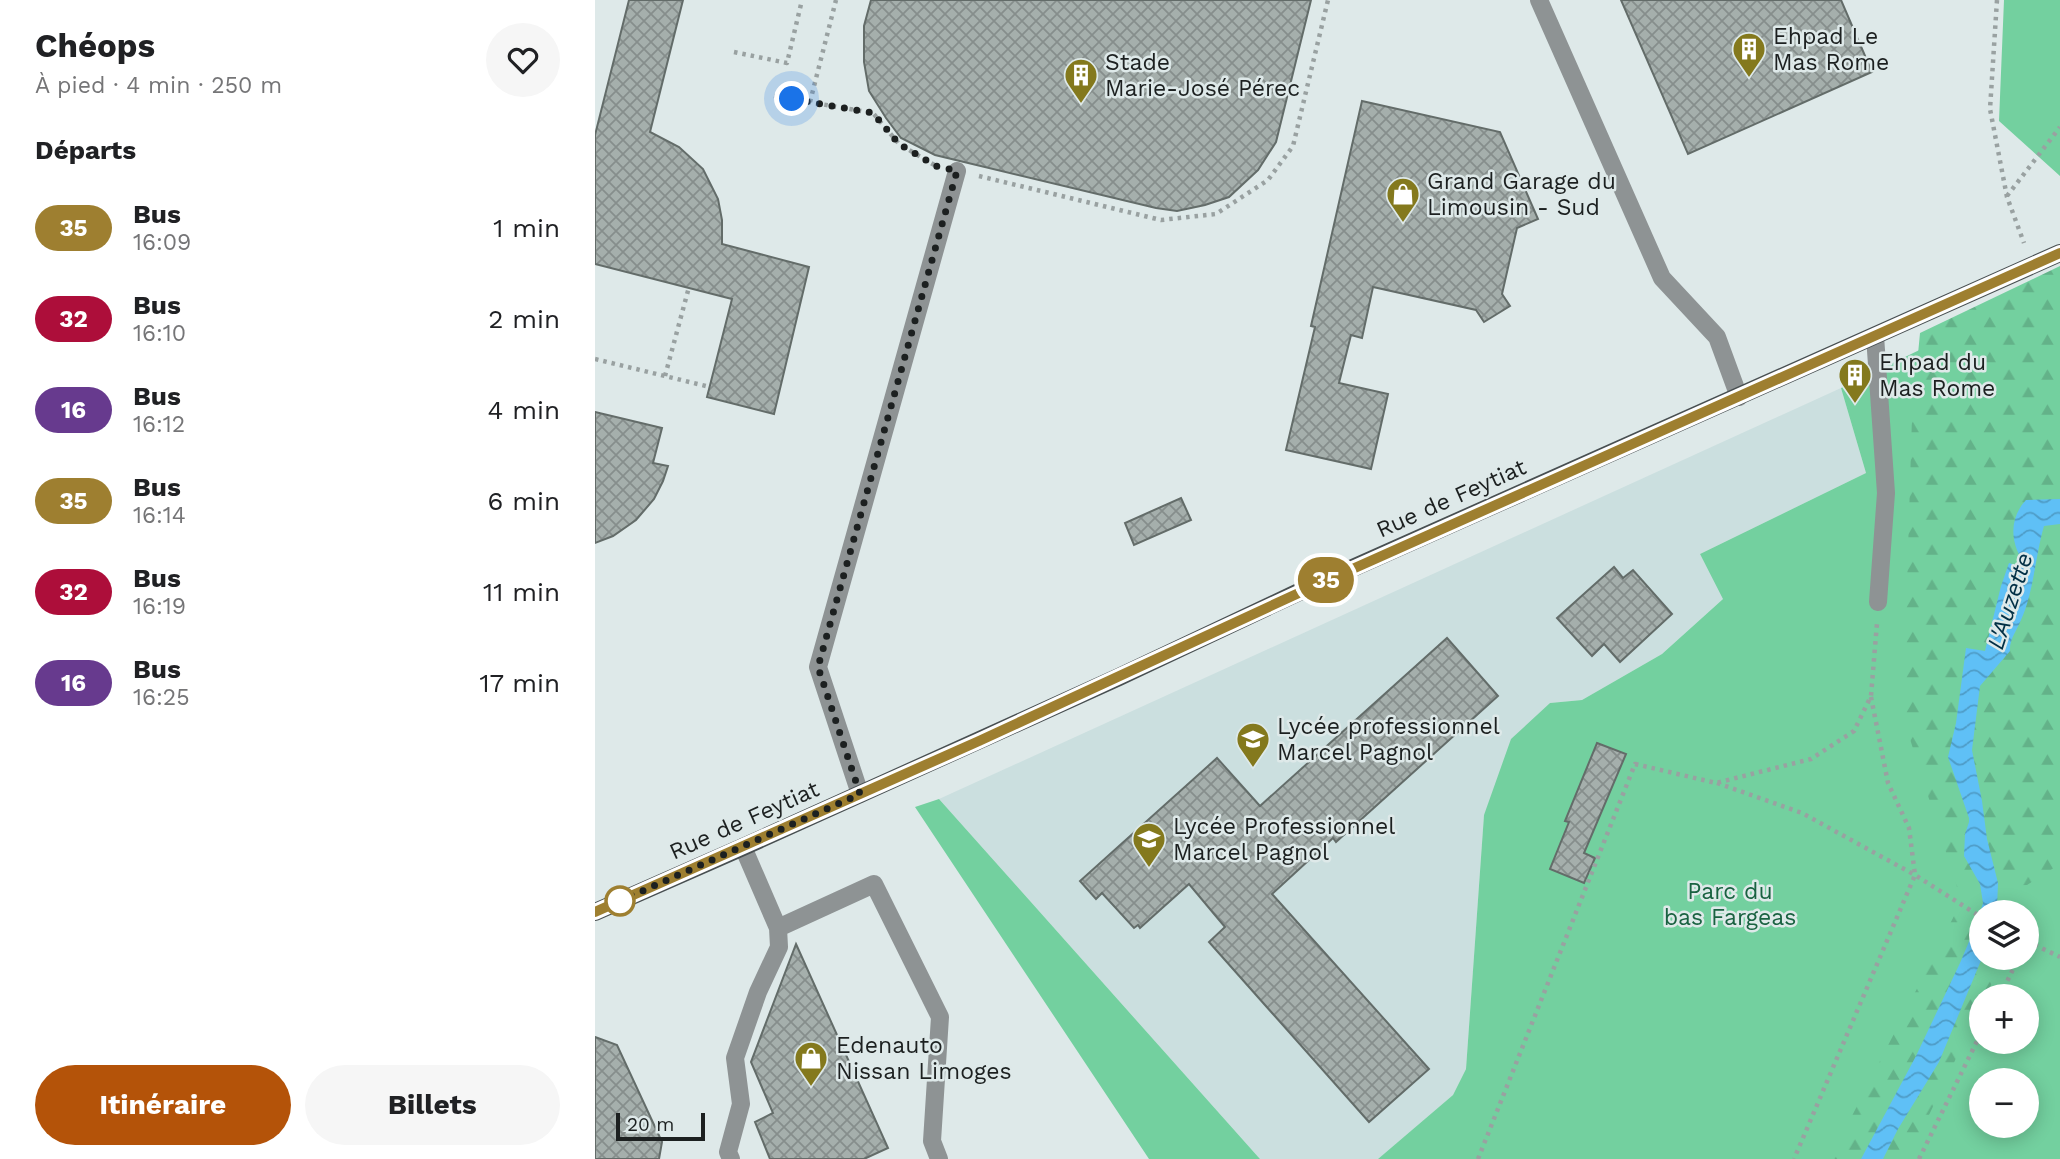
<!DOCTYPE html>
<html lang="fr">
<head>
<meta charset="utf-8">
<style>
  body { margin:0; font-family:"Work Sans",sans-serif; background:#f6f6f6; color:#202124; height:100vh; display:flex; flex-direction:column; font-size:26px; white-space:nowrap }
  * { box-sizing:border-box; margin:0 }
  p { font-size:23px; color:#757577 }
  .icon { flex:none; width:38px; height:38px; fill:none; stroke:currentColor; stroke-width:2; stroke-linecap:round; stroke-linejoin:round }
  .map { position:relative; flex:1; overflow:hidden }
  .panel { display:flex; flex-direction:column; background:#fff; width:595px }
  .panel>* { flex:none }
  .badge { padding:0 14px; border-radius:23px; font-size:24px; line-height:46px }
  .buttons { position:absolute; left:1374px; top:900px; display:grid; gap:14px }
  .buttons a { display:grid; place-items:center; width:70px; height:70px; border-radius:50%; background:#fff; box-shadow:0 4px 18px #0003; font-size:35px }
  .scale { position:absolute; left:21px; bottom:18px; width:89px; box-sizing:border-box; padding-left:7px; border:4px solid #1c2020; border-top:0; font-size:19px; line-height:24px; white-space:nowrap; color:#1c2020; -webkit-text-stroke:5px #dee9e9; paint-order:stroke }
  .you { position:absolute; width:35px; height:35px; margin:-18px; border:5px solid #fff; border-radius:50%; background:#1a73e8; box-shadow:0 0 0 10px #1a73e833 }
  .map>.badge { position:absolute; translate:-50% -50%; box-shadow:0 0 0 4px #fff }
  h2 { padding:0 35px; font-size:26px; line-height:63px }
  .round { display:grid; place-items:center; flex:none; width:74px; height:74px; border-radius:37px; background:#f6f6f6 }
  .head { display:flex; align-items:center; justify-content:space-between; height:119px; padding:0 35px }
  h1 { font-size:33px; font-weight:700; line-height:52px }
  .button { display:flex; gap:14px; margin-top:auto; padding:14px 35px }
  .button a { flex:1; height:80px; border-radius:42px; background:#b45309; color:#fff; font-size:28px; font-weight:700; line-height:80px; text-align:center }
  .button a+a { background:#f6f6f6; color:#202124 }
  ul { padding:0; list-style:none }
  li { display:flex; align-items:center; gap:21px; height:91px; padding:0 35px }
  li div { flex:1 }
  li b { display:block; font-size:26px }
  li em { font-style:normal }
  li .badge { min-width:77px; font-weight:700; text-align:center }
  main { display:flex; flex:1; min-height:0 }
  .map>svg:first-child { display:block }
  .built { fill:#cbdfdf }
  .green { fill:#73d09f; fill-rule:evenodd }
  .forest { fill:url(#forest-firs) }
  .water { fill:url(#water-waves) }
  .building { fill:url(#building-cross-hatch); stroke:#636c69; stroke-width:2 }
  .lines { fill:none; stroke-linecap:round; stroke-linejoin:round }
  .path { stroke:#99a1a1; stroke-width:4.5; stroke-dasharray:3.5 5; stroke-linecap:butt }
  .minor { stroke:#8e9394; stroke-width:18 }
  .major { stroke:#484f51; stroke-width:18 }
  .line-casing { stroke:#fff; stroke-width:16 }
  .line { stroke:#9e7f30; stroke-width:10 }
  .walk { stroke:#1c2020; stroke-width:7; stroke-dasharray:0 12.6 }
  .stop-dot { fill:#fff; stroke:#9e7f30; stroke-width:3.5 }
  .labels { text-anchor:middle; stroke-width:5; stroke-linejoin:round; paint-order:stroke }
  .poi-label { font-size:23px; fill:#1c2020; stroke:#dee9e9; text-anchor:start }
  .street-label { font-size:23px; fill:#1c2020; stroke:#dee9e9 }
  .park-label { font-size:23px; fill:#196241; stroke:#dee9e9 }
  .water-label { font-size:24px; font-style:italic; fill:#022f45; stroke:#dee9e9 }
</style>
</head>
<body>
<main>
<section class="panel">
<div class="head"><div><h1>Chéops</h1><p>À pied · 4 min · 250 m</p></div><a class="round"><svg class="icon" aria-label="heart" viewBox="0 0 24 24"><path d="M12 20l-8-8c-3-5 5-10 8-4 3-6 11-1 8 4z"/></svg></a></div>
<h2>Départs</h2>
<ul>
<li><span class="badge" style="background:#9e7f30;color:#fff">35</span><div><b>Bus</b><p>16:09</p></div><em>1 min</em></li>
<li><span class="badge" style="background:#ad0e3a;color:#fff">32</span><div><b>Bus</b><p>16:10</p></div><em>2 min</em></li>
<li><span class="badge" style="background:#673a8e;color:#fff">16</span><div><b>Bus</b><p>16:12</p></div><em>4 min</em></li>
<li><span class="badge" style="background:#9e7f30;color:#fff">35</span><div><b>Bus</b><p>16:14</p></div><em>6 min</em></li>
<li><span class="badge" style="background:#ad0e3a;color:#fff">32</span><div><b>Bus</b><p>16:19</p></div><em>11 min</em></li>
<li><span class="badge" style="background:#673a8e;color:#fff">16</span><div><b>Bus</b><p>16:25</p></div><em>17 min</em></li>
</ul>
<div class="button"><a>Itinéraire</a><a>Billets</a></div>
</section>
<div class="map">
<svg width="1465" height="1159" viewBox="0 0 1465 1159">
  <defs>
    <pattern id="forest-firs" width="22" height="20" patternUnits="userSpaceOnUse" patternTransform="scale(1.75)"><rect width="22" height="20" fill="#73d09f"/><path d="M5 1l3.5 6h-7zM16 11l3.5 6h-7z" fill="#63b289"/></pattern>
    <pattern id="water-waves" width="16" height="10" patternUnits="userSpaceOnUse" patternTransform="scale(1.75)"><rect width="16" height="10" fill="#5fc0f6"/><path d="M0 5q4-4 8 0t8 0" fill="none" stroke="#4e9cc7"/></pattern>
    <pattern id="building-cross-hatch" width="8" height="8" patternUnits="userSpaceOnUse" patternTransform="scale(1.75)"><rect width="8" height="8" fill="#a5afac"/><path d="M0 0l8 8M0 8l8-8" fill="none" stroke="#868e8c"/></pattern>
  </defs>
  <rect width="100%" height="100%" fill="#dee9e9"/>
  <path class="built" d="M1246 388 1271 473 1105 554 1129 598 1067 654 987 700 955 703 889 815 871 1069 858 1095 783 1159H665L344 799Z"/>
  <path class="green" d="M1409 0H1465V176L1404 121Z
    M1465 282V1159H783L858 1095 871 1069 889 815 916 739 955 703 987 700 1067 654 1128 599 1105 554 1271 473 1246 388ZM1386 912H1432V957H1386ZM1386 996H1432V1041H1386ZM1386 1080H1432V1125H1386Z
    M344 799 665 1159H554L320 807Z"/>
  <path class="forest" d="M1465 266V864L1432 885 1362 887 1308 717 1317 417 1325 333Z
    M1359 916 1386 929V957H1409L1391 996H1386V1006L1313 1159H1235Z"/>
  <path class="water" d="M1465 499V524L1449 526C1440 557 1439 591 1426 620 1422 630 1414 640 1415 651L1385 686 1377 750 1387 801 1392 839 1403 883 1402 909 1401 912H1386L1387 958 1344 1062 1303 1129 1288 1159H1266L1321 1056 1365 963 1381 925 1388 903 1385 884 1369 856 1370 834 1374 822V818L1353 757 1361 723 1371 648 1390 651 1406 586 1414 563 1426 567C1427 560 1425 557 1422 550 1415 532 1418 514 1431 500Z"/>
  <path class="building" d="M34 0H88L55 132 84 147 108 169 123 199 127 220V244L214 267 179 414 112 397 137 299 0 264V135Z
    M276 0H716L681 142 663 170 634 197 610 205 582 211 561 208 340 155 306 138 291 118 274 91 269 62V26Z
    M1026 0H1246L1277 72 1093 154Z
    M767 101 905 132 943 219 922 228 907 294 915 306 889 322 881 310 778 287 767 338 756 335 744 383 793 394 776 469 691 450 720 327 716 326Z
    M0 412 67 428 58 463 73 466 68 481 59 499 41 520 18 536 0 543Z
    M586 498 596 520 539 545 530 523Z
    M1019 567 1028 578 1038 570 1077 614 1025 662 1009 644 997 656 962 618Z
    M852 638 903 696 741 842 738 838 677 894 834 1069 774 1122 614 942 630 927 594 884 545 928 543 925 539 928 507 893 501 899 485 881 622 758 665 806Z
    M1002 743 1031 754 989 853 1000 858 989 883 955 869 974 822 970 821Z
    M201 944 293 1148 269 1159H175L160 1122 178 1113 156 1062Z
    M0 1037 22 1045 67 1142 64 1159H0Z"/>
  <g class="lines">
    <path class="path" d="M1402 0 1395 109 1412 197 1429 243
      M139 52 192 63 207 0
      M179 96 278 113 304 144 341 166
      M215 102 241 0
      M384 176 566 220 621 214 673 180 698 146 733 0
      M1412 196 1465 127
      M0 359 115 387
      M70 376 94 287
      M1276 697 1293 783 1314 828 1320 875 1386 917
      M1122 783 1207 813 1320 875 1199 1159
      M1432 941 1465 957
      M1405 996 1424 957
      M883 1159 1040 764 1121 783 1216 759 1259 731 1276 696 1282 623
      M1324 1159 1386 1033"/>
    <path class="minor" d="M944 0 1067 278 1122 337 1144 397
      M1280 336 1291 493 1283 602
      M265 794 223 667 362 171
      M183 928 279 884 345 1017 337 1141 344 1159
      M136 1159 133 1152 146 1104 140 1058 163 992 184 947 183 928 148 847"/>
    <path class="major" d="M0 912 148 847 524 677 706 591 1465 253"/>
  </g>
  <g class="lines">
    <defs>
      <path id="line" d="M0 912 384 741 706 592 1465 253"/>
    </defs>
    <use href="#line" class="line-casing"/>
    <use href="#line" class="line"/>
    <path class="walk" d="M25 901 265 794 223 667 362 171 341 166 304 144 278 113 197 99"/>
  </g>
  <defs>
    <symbol id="building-pin" viewBox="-11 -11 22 30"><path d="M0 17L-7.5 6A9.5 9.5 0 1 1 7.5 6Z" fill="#84791d" stroke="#dee9e9"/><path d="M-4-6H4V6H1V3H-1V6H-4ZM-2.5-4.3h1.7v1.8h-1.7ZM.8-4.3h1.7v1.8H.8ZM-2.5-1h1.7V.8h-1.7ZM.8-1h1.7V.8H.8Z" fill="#fff"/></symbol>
    <symbol id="shop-pin" viewBox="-11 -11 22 30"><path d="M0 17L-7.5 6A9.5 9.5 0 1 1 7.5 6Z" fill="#84791d" stroke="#dee9e9"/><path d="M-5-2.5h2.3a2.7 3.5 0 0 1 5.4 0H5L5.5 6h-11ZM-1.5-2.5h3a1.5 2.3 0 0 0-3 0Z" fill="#fff"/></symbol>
    <symbol id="school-pin" viewBox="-11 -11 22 30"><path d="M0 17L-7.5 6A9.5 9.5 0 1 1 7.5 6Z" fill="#84791d" stroke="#dee9e9"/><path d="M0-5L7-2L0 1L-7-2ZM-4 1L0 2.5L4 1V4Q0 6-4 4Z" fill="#fff"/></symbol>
  </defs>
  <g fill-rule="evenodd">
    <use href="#building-pin" x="1135" y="30" width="38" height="52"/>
    <use href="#building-pin" x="467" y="56" width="38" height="52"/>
    <use href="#shop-pin" x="789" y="175" width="38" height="52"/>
    <use href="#building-pin" x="1241" y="356" width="38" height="52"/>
    <use href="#school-pin" x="639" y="720" width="38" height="52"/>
    <use href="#school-pin" x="535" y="820" width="38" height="52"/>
    <use href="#shop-pin" x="197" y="1039" width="38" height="52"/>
  </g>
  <circle class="stop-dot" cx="25" cy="901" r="14"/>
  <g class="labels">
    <g class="poi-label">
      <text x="1178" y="44">Ehpad Le<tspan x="1178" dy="26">Mas Rome</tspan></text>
      <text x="510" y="70">Stade<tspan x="510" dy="26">Marie-José Pérec</tspan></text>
      <text x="832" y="189">Grand Garage du<tspan x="832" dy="26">Limousin - Sud</tspan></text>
      <text x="1284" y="370">Ehpad du<tspan x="1284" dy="26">Mas Rome</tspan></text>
      <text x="682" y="734">Lycée professionnel<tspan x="682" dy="26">Marcel Pagnol</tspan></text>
      <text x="578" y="834">Lycée Professionnel<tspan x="578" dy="26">Marcel Pagnol</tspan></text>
      <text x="241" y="1053">Edenauto<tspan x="241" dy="26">Nissan Limoges</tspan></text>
    </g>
    <g class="street-label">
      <text transform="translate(856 498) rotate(-24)" y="8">Rue de Feytiat</text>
      <text transform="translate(149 820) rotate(-24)" y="8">Rue de Feytiat</text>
    </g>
    <g class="park-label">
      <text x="1135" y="899">Parc du<tspan x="1135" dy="26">bas Fargeas</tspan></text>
    </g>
    <g class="water-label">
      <text transform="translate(1415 601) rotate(-72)" y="8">L'Auzette</text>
    </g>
  </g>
</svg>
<div class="buttons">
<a><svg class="icon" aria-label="layers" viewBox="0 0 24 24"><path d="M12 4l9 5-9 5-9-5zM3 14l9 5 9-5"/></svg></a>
<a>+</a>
<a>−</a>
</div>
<div class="scale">20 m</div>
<div class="you" style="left:197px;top:99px"></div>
<b class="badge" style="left:731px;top:580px;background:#9e7f30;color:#fff">35</b>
</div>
</main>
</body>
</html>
